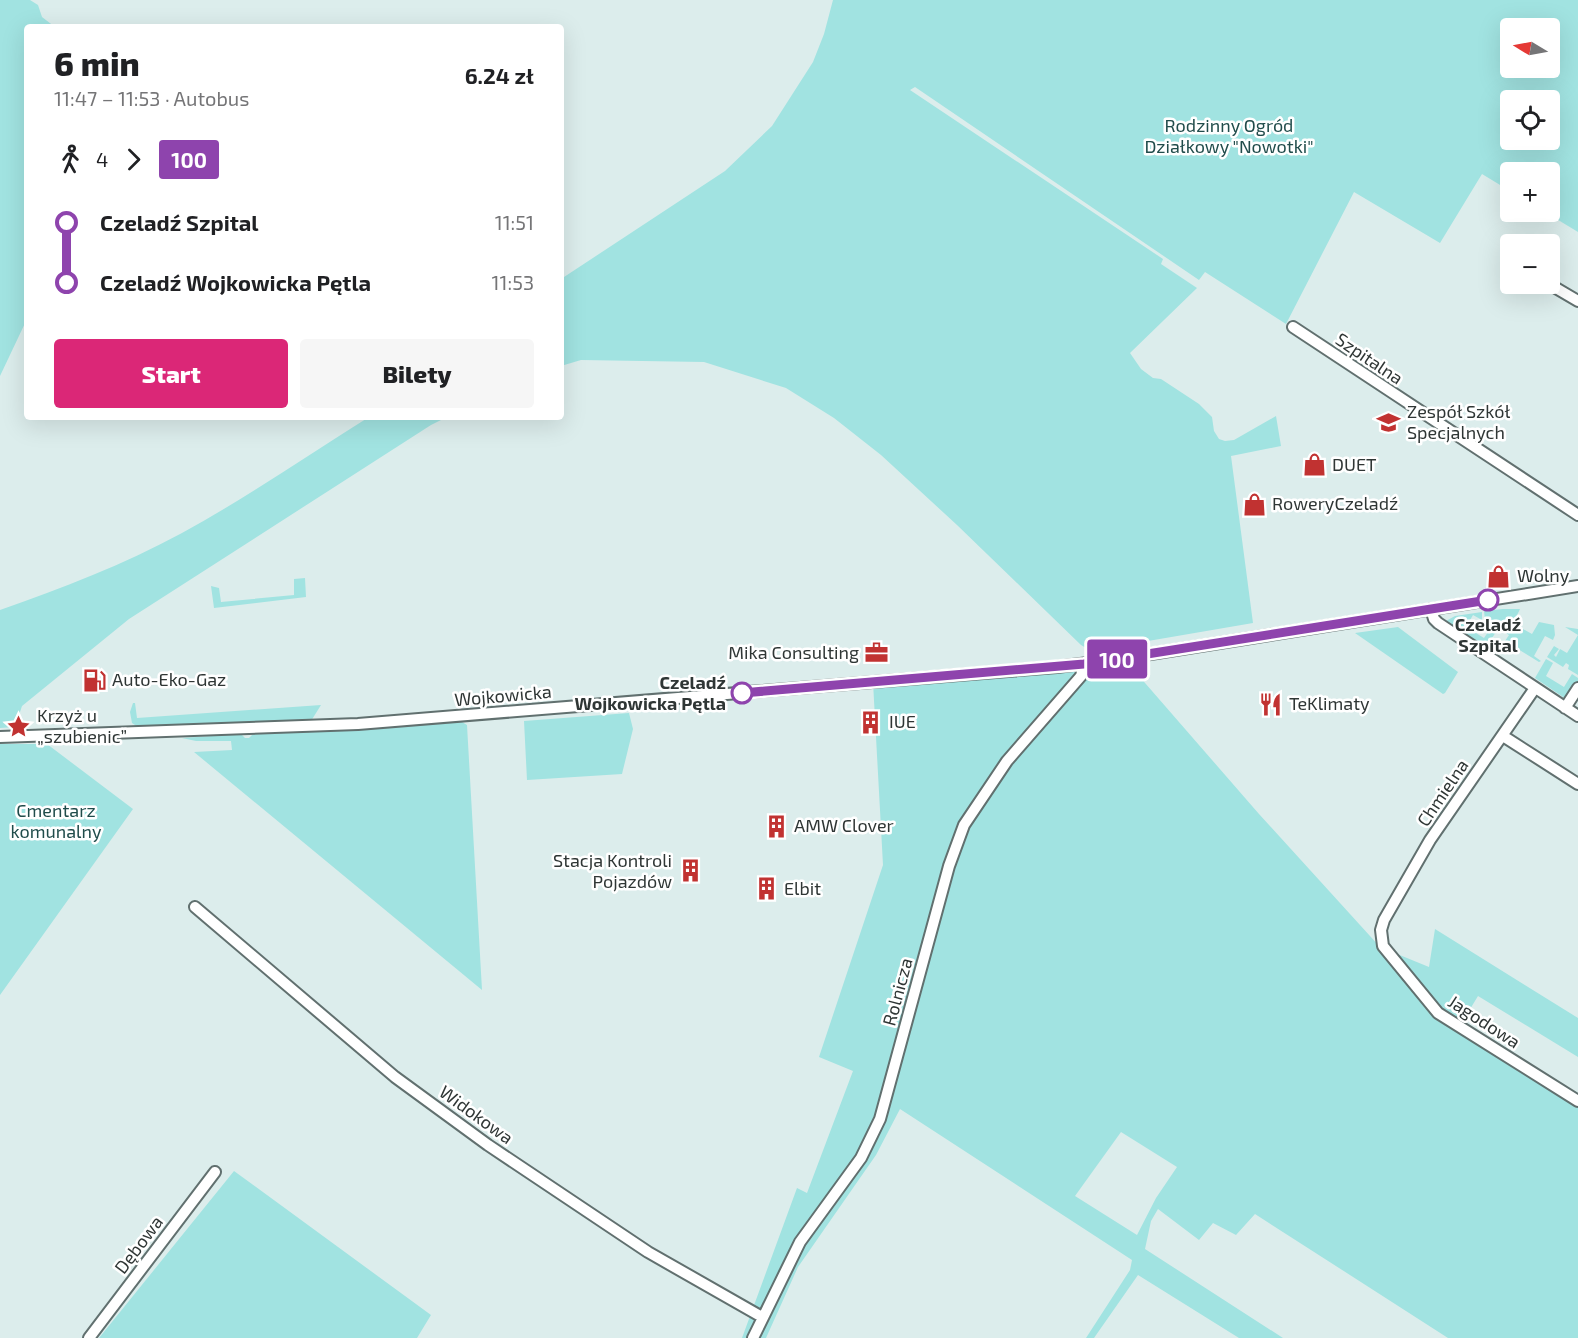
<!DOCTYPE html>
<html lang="pl">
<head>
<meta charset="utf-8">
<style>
  body { margin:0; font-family:"Exo 2",sans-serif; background:#f6f6f6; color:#202124; height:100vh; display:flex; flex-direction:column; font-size:22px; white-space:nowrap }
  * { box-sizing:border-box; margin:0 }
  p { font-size:20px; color:#757577 }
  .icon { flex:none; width:33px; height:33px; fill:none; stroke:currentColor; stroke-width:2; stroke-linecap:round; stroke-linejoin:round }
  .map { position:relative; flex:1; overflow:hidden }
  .details { position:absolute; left:24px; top:24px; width:540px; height:396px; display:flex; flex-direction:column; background:#fff; border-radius:6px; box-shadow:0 6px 24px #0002 }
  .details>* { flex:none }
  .badge { padding:0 12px; border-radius:4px; font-size:21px; line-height:39px }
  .needle { width:39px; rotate:280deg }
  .fabs { position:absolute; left:1500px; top:18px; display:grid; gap:12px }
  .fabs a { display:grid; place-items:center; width:60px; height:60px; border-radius:6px; background:#fff; box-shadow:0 6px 24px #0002; font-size:30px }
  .map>.badge { position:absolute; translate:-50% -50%; box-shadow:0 0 0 3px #fff }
  .legs { display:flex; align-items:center; gap:9px; height:66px; padding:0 30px; font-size:20px }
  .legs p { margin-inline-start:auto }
  .headline { display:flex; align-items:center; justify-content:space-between; height:102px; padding:0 30px }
  h1 { font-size:33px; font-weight:800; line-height:45px }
  .action { display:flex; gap:12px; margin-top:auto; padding:12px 30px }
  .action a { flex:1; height:69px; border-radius:6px; background:#db2777; color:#fff; font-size:24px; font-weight:800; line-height:69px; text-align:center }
  .action a+a { background:#f6f6f6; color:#202124 }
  ul { padding:0 30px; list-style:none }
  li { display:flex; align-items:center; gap:21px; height:60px; font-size:22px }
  li i { display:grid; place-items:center; width:9px; height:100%; margin:0 8px; background:currentColor }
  li i::after { content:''; width:15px; height:15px; margin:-8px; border:4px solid; border-radius:50%; background:#fff }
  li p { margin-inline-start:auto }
  li:first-child i { background:linear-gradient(#0000 50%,currentColor 0) }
  li:last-child i { background:linear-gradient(currentColor 50%,#0000 0) }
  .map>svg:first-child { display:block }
  .green { fill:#a1e3e1; fill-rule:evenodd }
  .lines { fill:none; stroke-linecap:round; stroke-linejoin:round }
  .minor-casing { stroke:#61706f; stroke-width:14 }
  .minor { stroke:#fff; stroke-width:10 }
  .line-1-casing { stroke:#fff; stroke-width:14 }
  .line-1 { stroke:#8e44ad; stroke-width:9 }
  .stop-1-dot { fill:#fff; stroke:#8e44ad; stroke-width:3 }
  .labels { text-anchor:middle; stroke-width:5; stroke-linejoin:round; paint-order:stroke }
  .park-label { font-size:18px; fill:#204c4b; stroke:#fff }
  .street-label { font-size:18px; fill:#2f3635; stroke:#fff }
  .poi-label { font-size:18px; fill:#2f3635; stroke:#fff; text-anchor:start }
  .stop-label { font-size:18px; font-weight:bold; fill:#2f3635; stroke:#fff }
</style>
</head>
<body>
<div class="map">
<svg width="1578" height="1338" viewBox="0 0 1578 1338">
  <rect width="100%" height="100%" fill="#dcedec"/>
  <path class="green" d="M0 0H30L38 5 42 17 55 27H27V319L0 376Z
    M833 0H1578V232L1545 212H1550V172H1510V191L1482 174 1440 243 1354 192 1286 324 1205 272 1199 280 915 87 910 90 1163 259 1161 264 1197 288 1130 353 1141 369 1153 378 1161 379 1199 404 1212 417 1214 431 1219 439 1225 441 1234 440 1276 416 1281 446 1231 456 1253 623 1113 647 1128 663 1139 662 1141 663 1132 668 1259 814 1380 947 1429 967 1435 929 1578 1018V1057L1478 996 1461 1024 1578 1095V1338H1448L1255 1214 1236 1235 1213 1223 1199 1240 1158 1209 1151 1221 1145 1249 1283 1338H1239L1138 1275 1094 1338H1086L1130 1270 1132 1260 900 1109 876 1155 798 1267 766 1338H742L797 1188 807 1193 853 1071 819 1057 883 865 873 682 1104 665 1093 652 1081 645 957 525 881 455 834 418 786 388 704 362 581 360 561 366V279L725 171 772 126 813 62 824 34ZM1510 28H1550V68H1510ZM1510 100H1550V140H1510ZM1121 1132 1177 1167 1156 1198 1137 1235 1075 1196Z
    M369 417H447L431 425 129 619 22 706 15 727 0 728V610C62 588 123 565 182 533 246 498 307 456 369 417Z
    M305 578 306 597 214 608 211 586 219 588 221 602 294 595V579Z
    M1503 609H1520C1511 629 1503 630 1485 620L1484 611Z
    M1482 612V620L1473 615 1466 627 1484 638 1492 626 1498 629 1486 647 1446 621 1455 616Z
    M1539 622 1554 625 1555 635 1553 640 1545 636 1534 656 1541 661 1539 662 1505 641 1509 635 1504 632 1505 629 1514 624 1532 634Z
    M1398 627 1458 672 1445 693 1443 694 1355 633Z
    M1565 627 1578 629V675L1568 669 1569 665 1566 663 1563 667 1547 657 1554 646 1559 649 1554 655 1556 657 1560 649 1567 653 1578 635Z
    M1546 659 1553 663 1546 676 1564 687 1572 674 1578 678V684L1566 699 1535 678Z
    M133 703H135L137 718 321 705 311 721 138 727 132 723 130 712Z
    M629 713 633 729 622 774 527 780 524 721Z
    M462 722 467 725 482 990 194 752 232 750 231 741H196L182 738 241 734 245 738H249L253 734 356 730Z
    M0 744H47L133 809 0 995Z
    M234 1171 431 1315 417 1338H99Z"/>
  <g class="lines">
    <defs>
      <path id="minor" d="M1549 284 1578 301
        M1293 327 1578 515
        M1431 609 1434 619 1438 623 1578 716
        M1535 688 1430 840 1384 920 1381 930 1383 946 1438 1013 1578 1101
        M1565 708 1578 688
        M1503 736 1578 784
        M0 737 358 724 1057 667 1119 659 1578 586
        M195 907 395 1077 488 1145 648 1252 762 1317
        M89 1338 215 1172
        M753 1338 800 1242 861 1158 880 1119 949 866 964 825 1007 761 1081 676 1084 664"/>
    </defs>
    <use href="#minor" class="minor-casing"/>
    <use href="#minor" class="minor"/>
  </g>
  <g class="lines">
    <defs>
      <path id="line-1" d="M742 693 1084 664 1488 600"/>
    </defs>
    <use href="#line-1" class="line-1-casing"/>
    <use href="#line-1" class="line-1"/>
  </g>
  <defs>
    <symbol id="school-bare" viewBox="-9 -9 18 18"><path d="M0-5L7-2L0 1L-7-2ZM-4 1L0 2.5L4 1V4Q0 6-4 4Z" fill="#c13231" stroke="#fff" stroke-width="2.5" paint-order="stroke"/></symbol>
    <symbol id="shop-bare" viewBox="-9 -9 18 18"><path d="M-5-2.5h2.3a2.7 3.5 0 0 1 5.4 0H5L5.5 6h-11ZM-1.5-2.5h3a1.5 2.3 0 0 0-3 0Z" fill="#c13231" stroke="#fff" stroke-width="2.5" paint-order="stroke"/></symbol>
    <symbol id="office-bare" viewBox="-9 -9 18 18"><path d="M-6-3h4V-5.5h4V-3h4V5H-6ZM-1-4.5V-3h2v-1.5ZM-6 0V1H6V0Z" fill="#c13231" stroke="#fff" stroke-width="2.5" paint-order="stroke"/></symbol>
    <symbol id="fuel-bare" viewBox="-9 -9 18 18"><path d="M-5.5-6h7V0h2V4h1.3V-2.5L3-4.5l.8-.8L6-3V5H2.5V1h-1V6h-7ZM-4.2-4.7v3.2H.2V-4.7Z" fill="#c13231" stroke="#fff" stroke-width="2.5" paint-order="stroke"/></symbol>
    <symbol id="restaurant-bare" viewBox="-9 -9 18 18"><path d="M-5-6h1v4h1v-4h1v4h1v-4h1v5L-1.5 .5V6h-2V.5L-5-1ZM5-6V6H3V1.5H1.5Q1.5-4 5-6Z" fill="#c13231" stroke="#fff" stroke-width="2.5" paint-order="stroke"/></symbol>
    <symbol id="building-bare" viewBox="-9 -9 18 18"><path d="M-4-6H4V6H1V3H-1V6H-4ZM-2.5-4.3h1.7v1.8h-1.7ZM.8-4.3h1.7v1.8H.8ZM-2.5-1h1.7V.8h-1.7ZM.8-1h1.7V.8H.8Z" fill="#c13231" stroke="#fff" stroke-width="2.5" paint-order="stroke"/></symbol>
    <symbol id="sight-bare" viewBox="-9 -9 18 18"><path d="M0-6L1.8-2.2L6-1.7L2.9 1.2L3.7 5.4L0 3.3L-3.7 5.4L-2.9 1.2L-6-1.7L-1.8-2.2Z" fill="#c13231" stroke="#fff" stroke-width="2.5" paint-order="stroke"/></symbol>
  </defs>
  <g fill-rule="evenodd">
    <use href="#school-bare" x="1372" y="406" width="33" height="33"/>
    <use href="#shop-bare" x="1298" y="448" width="33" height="33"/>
    <use href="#shop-bare" x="1238" y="488" width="33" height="33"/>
    <use href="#shop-bare" x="1482" y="560" width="33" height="33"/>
    <use href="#office-bare" x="860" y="636" width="33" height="33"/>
    <use href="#fuel-bare" x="78" y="664" width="33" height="33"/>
    <use href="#restaurant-bare" x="1254" y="688" width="33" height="33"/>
    <use href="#building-bare" x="854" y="706" width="33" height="33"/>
    <use href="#sight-bare" x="2" y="710" width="33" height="33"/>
    <use href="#building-bare" x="760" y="810" width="33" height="33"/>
    <use href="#building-bare" x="674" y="854" width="33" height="33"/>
    <use href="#building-bare" x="750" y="872" width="33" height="33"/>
  </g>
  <g class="stop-1-dot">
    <circle cx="1488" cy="600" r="10"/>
    <circle cx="742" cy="693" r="10"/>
  </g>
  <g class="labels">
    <g class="park-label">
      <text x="1229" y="132">Rodzinny Ogród<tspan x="1229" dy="21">Działkowy "Nowotki"</tspan></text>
      <text x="56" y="817">Cmentarz<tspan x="56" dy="21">komunalny</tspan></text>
    </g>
    <g class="street-label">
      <text transform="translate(1369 359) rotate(34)" y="6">Szpitalna</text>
      <text transform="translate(503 696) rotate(-5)" y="6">Wojkowicka</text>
      <text transform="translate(1443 793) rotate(-56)" y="6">Chmielna</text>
      <text transform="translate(898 992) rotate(-75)" y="6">Rolnicza</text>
      <text transform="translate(1484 1022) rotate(33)" y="6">Jagodowa</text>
      <text transform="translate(476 1115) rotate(36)" y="6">Widokowa</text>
      <text transform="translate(139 1245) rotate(-53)" y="6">Dębowa</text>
    </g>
    <g class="poi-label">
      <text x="1407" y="418">Zespół Szkół<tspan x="1407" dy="21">Specjalnych</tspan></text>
      <text x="1332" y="471">DUET</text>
      <text x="1272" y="510">RoweryCzeladź</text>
      <text x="1517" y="582">Wolny</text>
      <text x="859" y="659" text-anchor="end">Mika Consulting</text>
      <text x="112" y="686">Auto-Eko-Gaz</text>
      <text x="1289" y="710">TeKlimaty</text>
      <text x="37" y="722">Krzyż u<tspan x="37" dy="21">„szubienic”</tspan></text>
      <text x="889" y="728">IUE</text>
      <text x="794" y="832">AMW Clover</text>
      <text x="672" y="867" text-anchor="end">Stacja Kontroli<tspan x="672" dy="21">Pojazdów</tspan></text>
      <text x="784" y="895">Elbit</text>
    </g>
    <g class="stop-label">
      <text x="1488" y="631">Czeladź<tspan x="1488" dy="21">Szpital</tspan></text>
      <text x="726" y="689" text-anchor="end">Czeladź<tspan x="726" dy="21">Wojkowicka Pętla</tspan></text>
    </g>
  </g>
</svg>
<div class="fabs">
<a><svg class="needle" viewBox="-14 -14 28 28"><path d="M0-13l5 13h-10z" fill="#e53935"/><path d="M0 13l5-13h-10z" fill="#757577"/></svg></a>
<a><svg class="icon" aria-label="locate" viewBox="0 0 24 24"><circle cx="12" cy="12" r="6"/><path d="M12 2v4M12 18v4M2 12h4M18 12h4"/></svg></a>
<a>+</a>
<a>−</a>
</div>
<b class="badge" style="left:1117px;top:659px;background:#8e44ad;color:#fff">100</b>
<section class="details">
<div class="headline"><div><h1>6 min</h1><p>11:47 – 11:53 · Autobus</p></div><b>6.24 zł</b></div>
<div class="legs"><svg class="icon" aria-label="walk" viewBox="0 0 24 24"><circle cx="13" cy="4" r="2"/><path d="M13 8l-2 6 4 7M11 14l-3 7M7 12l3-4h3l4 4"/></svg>4<svg class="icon" aria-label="forward" viewBox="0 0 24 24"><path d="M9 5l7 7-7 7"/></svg><b class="badge" style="background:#8e44ad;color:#fff">100</b></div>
<ul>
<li><i style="color:#8e44ad"></i><b>Czeladź Szpital</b><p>11:51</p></li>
<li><i style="color:#8e44ad"></i><b>Czeladź Wojkowicka Pętla</b><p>11:53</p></li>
</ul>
<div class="action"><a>Start</a><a>Bilety</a></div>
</section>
</div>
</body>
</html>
